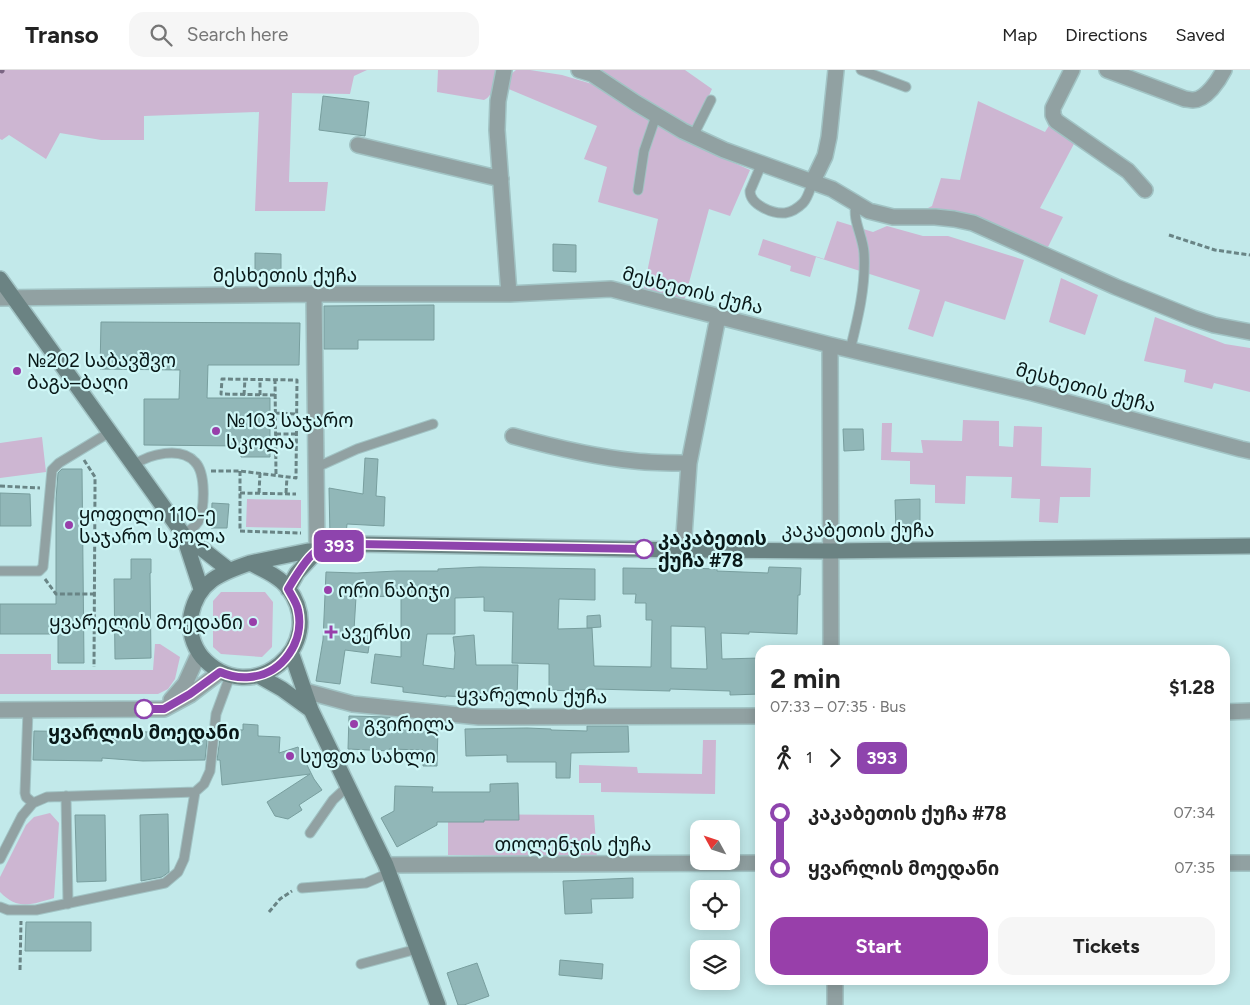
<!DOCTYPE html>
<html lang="en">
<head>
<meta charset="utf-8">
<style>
  body { margin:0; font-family:Figtree,"Noto Sans Georgian",sans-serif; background:#f6f6f6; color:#222; height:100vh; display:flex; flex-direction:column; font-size:19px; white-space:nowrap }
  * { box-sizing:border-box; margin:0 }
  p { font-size:16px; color:#767676 }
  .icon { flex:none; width:28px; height:28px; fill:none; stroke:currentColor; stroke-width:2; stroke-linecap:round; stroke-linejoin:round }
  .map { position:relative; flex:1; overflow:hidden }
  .sheet { position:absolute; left:755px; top:575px; width:475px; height:340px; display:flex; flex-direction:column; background:#fff; border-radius:15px; box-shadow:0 2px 12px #0003 }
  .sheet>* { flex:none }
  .badge { padding:0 10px; border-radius:8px; font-size:18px; line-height:32px }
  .needle { width:32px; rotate:310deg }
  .fabs { position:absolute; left:690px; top:750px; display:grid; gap:10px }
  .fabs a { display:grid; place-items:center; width:50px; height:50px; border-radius:10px; background:#fff; box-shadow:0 2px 12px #0003; font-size:25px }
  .map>.badge { position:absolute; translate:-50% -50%; box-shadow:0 0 0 2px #fff }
  .legs { display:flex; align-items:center; gap:8px; height:55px; padding:0 15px; font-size:16px }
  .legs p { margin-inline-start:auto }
  .head { display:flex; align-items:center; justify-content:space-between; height:85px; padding:0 15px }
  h1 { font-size:28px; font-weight:700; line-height:38px }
  .cta { display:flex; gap:10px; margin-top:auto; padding:10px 15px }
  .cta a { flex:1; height:58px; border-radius:15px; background:#983faa; color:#fff; font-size:20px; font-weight:700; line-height:58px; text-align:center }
  .cta a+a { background:#f6f6f6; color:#222 }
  ul { padding:0 15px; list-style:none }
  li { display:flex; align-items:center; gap:18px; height:55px; font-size:19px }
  li i { display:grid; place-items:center; width:8px; height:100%; margin:0 6px; background:currentColor }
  li i::after { content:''; width:12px; height:12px; margin:-6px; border:4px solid; border-radius:50%; background:#fff }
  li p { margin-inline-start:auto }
  li:first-child i { background:linear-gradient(#0000 50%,currentColor 0) }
  li:last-child i { background:linear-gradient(currentColor 50%,#0000 0) }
  header { display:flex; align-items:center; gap:30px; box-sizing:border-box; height:70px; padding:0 25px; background:#fff; border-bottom:1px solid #e0e0e0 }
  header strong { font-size:24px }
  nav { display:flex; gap:28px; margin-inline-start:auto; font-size:18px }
  .search { width:350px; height:45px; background:#f6f6f6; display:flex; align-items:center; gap:12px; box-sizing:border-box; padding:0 18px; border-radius:15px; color:#767676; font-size:19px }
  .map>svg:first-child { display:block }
  .green { fill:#cdb6d2 }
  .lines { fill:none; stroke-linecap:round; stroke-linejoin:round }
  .stream { stroke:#7a6583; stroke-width:5 }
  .building { fill:#91b7b8; stroke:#789e9e; fill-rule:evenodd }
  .lane-casing { stroke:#a1c3c4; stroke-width:11 }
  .street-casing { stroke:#a1c3c4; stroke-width:18 }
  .secondary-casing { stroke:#a1c3c4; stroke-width:18 }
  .path { stroke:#698485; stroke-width:3; stroke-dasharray:5 2.5; stroke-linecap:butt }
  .lane { stroke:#91a1a2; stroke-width:9 }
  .street { stroke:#91a1a2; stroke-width:15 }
  .secondary { stroke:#6b8383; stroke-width:15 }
  .line-1-casing { stroke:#fff; stroke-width:11 }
  .line-1 { stroke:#8e44ad; stroke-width:8 }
  .poi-dot { fill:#983faa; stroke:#cff7f7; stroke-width:2 }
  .stop-1-dot { fill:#fff; stroke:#8e44ad; stroke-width:2.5 }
  .labels { text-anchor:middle; stroke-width:4.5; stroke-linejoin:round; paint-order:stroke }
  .street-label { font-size:19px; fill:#091818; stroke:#cff7f7 }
  .poi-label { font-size:19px; fill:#091818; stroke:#cff7f7; text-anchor:start }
  .stop-label { font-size:19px; font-weight:bold; fill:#091818; stroke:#cff7f7; text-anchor:start }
</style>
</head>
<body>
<header>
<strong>Transo</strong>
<div class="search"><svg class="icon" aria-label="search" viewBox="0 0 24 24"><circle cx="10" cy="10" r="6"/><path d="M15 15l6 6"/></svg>Search here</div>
<nav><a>Map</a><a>Directions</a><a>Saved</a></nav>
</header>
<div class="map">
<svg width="1250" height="935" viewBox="0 0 1250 935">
  <rect width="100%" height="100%" fill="#c2e9ea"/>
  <path class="green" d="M0 0H367L354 6 350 24 292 23 289 112H328L325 141H255L259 42 144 46V70H101L60 63 46 89 9 65 2 70 0 69Z
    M438 0H497C495 10 494 26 484 30L437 22Z
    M516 0H530L562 5 592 14 679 68 750 100 730 146 709 139 684 231 643 222 658 149 598 132 607 97 584 89 597 56 506 18C508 11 510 4 516 0Z
    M599 0H685L712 19 694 58 670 48 611 8 604 2Z
    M978 31 1045 62 1050 54 1076 70 1040 138 1063 147 1048 177 973 147 951 140 928 138 932 136 941 108 960 110Z
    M837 151 873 162 887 156 923 166H948L1024 190 1005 250 945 231 933 267 908 259 920 220 816 187 810 207 790 201 791 196 758 185 763 169 824 189Z
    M1061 208 1098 225 1085 265 1049 252Z
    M1155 247 1225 274 1250 278V322L1214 313 1212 319 1184 312 1186 300 1144 291Z
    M963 350 999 351V376L1013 377 1014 356 1042 357 1041 396 1091 398 1090 427H1060L1058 453 1039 452 1040 429 1011 428 1012 407 966 406 965 434 935 433V415L910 414V391L881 390 882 353H892L891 382 923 383 921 370 962 371Z
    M42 367 46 402 0 408V373Z
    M247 429 301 430V458L246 457Z
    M221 522H265L273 532 272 577 262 587 221 584 213 577V531Z
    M155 574H160L180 587 175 609 168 619 158 624H0V584H51V600H153Z
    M703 670H716L715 724 601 722V713H579V695L637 697 638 703 702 704Z
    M50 743 59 753 54 828C33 834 18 841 0 822V807L26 755 34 747Z
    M448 744 594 745 597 787 448 785Z"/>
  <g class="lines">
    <path class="stream" d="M0 0 2 1"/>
  </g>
  <path class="building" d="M323 26 369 32 365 66 319 60Z
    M553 174 576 175V202L553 201Z
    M255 183 281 184V207L255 206Z
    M434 235V270H358V279H324V236Z
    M101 252 300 253 299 295H208L207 328H270V387H241V376L144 375V329H179L180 300 100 299Z
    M843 359H863L864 380 844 381Z
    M365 388 378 389 376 426 385 427 384 456 347 454 346 465 330 467 329 418 363 424Z
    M62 399H82L84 593H58V564H0V534H56V429L58 403Z
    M0 423 30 424 31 456H0Z
    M920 429V461L896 462 895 430Z
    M212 433 229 434 227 458H211Z
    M131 489H151V503H150L151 588 115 589 114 509H131Z
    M480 497 595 499V530L559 529 558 559 592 558 594 596 651 597 652 550H646V533H635L636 524H623V498L689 499V498L717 499V501L768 503 769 497 801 498 800 525H798L797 564 749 562V564L721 563 722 589 760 588V624L730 625V621L670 619V621L594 619 571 621 549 620V594L512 593 513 542 484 541V527L455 528V564H427L423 595 454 599 455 583 453 567 474 565 476 595H518L517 629 446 626V627L403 622V617L371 613 375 584 401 587V526L356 527 354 560 371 562 368 583 345 580 340 614 316 611 323 570 326 502 357 503 397 501H438V499ZM671 556 705 557 707 599 671 598Z
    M600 545 601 557 587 558V546Z
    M349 646 390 647V657L438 658 437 696H423V680L389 679V681L348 679Z
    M243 654 258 655V666L280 667 279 683 298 677 314 709 322 720 299 735 302 740 288 749 275 746 267 732 310 704 222 715 220 690H217L221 661 222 659 243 660Z
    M587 656H628L629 682 571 683 570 708H556V692H507V685L466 686 465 659 527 658 551 659V660L587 661Z
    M34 661 102 662V667L141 669V662L208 661 205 690 143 691 102 688V691L33 690Z
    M518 713 519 750H484V752H437V755L397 777 381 748 394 741 395 716 433 717 432 722H490V714Z
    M168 744 169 802 162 807 141 811 140 745Z
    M75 745H105L106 811 77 812Z
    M633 808V828L591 829 592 843 565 844 563 811Z
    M26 852H91V881H25Z
    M560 890 603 894 602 909 559 905Z
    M477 893 489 926 464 935H458L447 903Z"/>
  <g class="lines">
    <defs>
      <path id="lane" d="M861 0 906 17
        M693 66 711 30
        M762 93 750 121C750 135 773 144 785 143 791 142 798 138 803 133 808 128 810 119 813 111
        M638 120 644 81 656 46
        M850 280C858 248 866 216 864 183 863 166 852 150 856 134
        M134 395C149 384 181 376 195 392 206 403 205 439 198 452 194 458 189 461 183 464
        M315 398 357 379 433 354
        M0 501H39L43 497 52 400 59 393 110 362
        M28 640 25 723 26 727 33 733
        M66 726 68 834
        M310 763 333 730 348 716
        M0 789 22 746 33 733 47 727 195 722 204 714 210 701 216 644 230 606
        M302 818 366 813 389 803
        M0 837 8 840H36L165 813 178 802 184 789 195 722
        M361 894 417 879"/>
      <path id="street" d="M504 0 498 31 497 60 509 224
        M579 0 592 4 636 33 683 61 724 80 832 119 869 141 893 147H935L954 149 973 153 1116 217 1193 248 1214 255 1250 262
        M1072 0 1053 38V45L1056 51 1128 101 1145 120
        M1107 0 1185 29C1188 29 1190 30 1193 30 1206 30 1219 10 1224 0
        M358 75 501 109
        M813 111 825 86 829 67 836 0
        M314 224 317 481
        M0 228 314 224H509L611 219 830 275 1033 323 1241 379 1250 381
        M830 275 831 580
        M513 366C553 377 593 387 635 391 653 393 671 393 689 393
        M683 480 689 393 718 247
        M305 621 353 634 479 647 760 646
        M171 630 185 614 199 583
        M0 640 164 639 190 625 220 602
        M1225 642 1250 641
        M1225 793H1250
        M386 795 760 793
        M835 910V935"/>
      <path id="secondary" d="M0 209 183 464 229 500
        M183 464 201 519
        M250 493C263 500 279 506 288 518 331 576 250 641 202 587 193 576 188 559 191 545 198 511 221 503 250 493L308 481H317L344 475 357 474 683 480 830 481 1250 476
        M288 519 297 503 317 481
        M291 582 311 640 386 795 438 935
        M259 606 282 619 311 640"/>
    </defs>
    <use href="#lane" class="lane-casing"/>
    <use href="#street" class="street-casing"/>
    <use href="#secondary" class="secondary-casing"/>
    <path class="path" d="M1169 165 1215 180 1250 185
      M275 309 276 405
      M244 325 245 309
      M260 325V309
      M275 343 296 344
      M276 364H296
      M84 390 95 407V417L94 597
      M211 401H240L296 408 297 310 222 309 221 324 275 325
      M240 401V461L301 463
      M0 416 40 418
      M240 423 296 424
      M259 423 260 403
      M286 423 287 407
      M45 509 56 524H94
      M269 842 280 829 292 821
      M20 900 21 851"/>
    <use href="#lane" class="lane"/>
    <use href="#street" class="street"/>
    <use href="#secondary" class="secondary"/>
  </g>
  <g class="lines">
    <defs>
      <path id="line-1" d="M144 639H164L190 624 220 602C229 606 240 608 250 607 283 604 305 571 298 540 297 533 291 525 288 519 294 509 308 485 317 481 325 477 347 474 357 474L644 479"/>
    </defs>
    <use href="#line-1" class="line-1-casing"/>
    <use href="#line-1" class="line-1"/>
  </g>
  <g class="poi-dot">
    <circle cx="17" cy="301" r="5"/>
    <circle cx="216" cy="361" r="5"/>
    <circle cx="69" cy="455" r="5"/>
    <circle cx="328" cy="520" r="5"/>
    <circle cx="253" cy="552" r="5"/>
    <path d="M328.5 554.5h5v5h5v5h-5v5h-5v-5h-5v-5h5z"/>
    <circle cx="354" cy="654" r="5"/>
    <circle cx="290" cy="686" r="5"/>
  </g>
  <g class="stop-1-dot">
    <circle cx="644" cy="479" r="9"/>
    <circle cx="144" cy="639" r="9"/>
  </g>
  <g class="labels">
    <g class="street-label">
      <text x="285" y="212">მესხეთის ქუჩა</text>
      <text transform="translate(693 220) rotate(14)" y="7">მესხეთის ქუჩა</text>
      <text transform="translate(1086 317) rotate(15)" y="7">მესხეთის ქუჩა</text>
      <text x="858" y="467">კაკაბეთის ქუჩა</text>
      <text transform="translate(532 625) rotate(1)" y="7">ყვარელის ქუჩა</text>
      <text x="573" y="781">თოლენჯის ქუჩა</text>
    </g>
    <g class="poi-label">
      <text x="27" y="297">№202 საბავშვო<tspan x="27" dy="22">ბაგა–ბაღი</tspan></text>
      <text x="226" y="357">№103 საჯარო<tspan x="226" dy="22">სკოლა</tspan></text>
      <text x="79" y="451">ყოფილი 110-ე<tspan x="79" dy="22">საჯარო სკოლა</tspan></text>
      <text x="338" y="527">ორი ნაბიჯი</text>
      <text x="243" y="559" text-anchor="end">ყვარელის მოედანი</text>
      <text x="341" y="569">ავერსი</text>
      <text x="364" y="661">გვირილა</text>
      <text x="300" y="693">სუფთა სახლი</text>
    </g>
    <g class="stop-label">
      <text x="658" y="475">კაკაბეთის<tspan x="658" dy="22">ქუჩა #78</tspan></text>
      <text x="144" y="669" text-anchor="middle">ყვარლის მოედანი</text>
    </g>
  </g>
</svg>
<div class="fabs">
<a><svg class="needle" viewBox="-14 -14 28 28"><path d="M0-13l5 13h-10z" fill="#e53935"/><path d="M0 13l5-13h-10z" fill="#767676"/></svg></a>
<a><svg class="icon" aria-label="locate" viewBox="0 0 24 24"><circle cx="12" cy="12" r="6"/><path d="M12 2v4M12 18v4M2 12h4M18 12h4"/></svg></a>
<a><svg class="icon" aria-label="layers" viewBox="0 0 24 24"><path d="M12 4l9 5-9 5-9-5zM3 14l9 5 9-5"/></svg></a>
</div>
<b class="badge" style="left:339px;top:476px;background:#8e44ad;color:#fff">393</b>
<section class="sheet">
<div class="head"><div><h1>2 min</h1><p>07:33 – 07:35 · Bus</p></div><b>$1.28</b></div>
<div class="legs"><svg class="icon" aria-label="walk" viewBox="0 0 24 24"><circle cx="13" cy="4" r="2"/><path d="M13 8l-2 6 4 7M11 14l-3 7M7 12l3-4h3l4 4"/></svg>1<svg class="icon" aria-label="forward" viewBox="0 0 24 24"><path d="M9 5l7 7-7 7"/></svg><b class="badge" style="background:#8e44ad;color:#fff">393</b></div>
<ul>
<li><i style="color:#8e44ad"></i><b>კაკაბეთის ქუჩა #78</b><p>07:34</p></li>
<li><i style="color:#8e44ad"></i><b>ყვარლის მოედანი</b><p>07:35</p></li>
</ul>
<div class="cta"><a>Start</a><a>Tickets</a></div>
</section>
</div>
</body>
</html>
